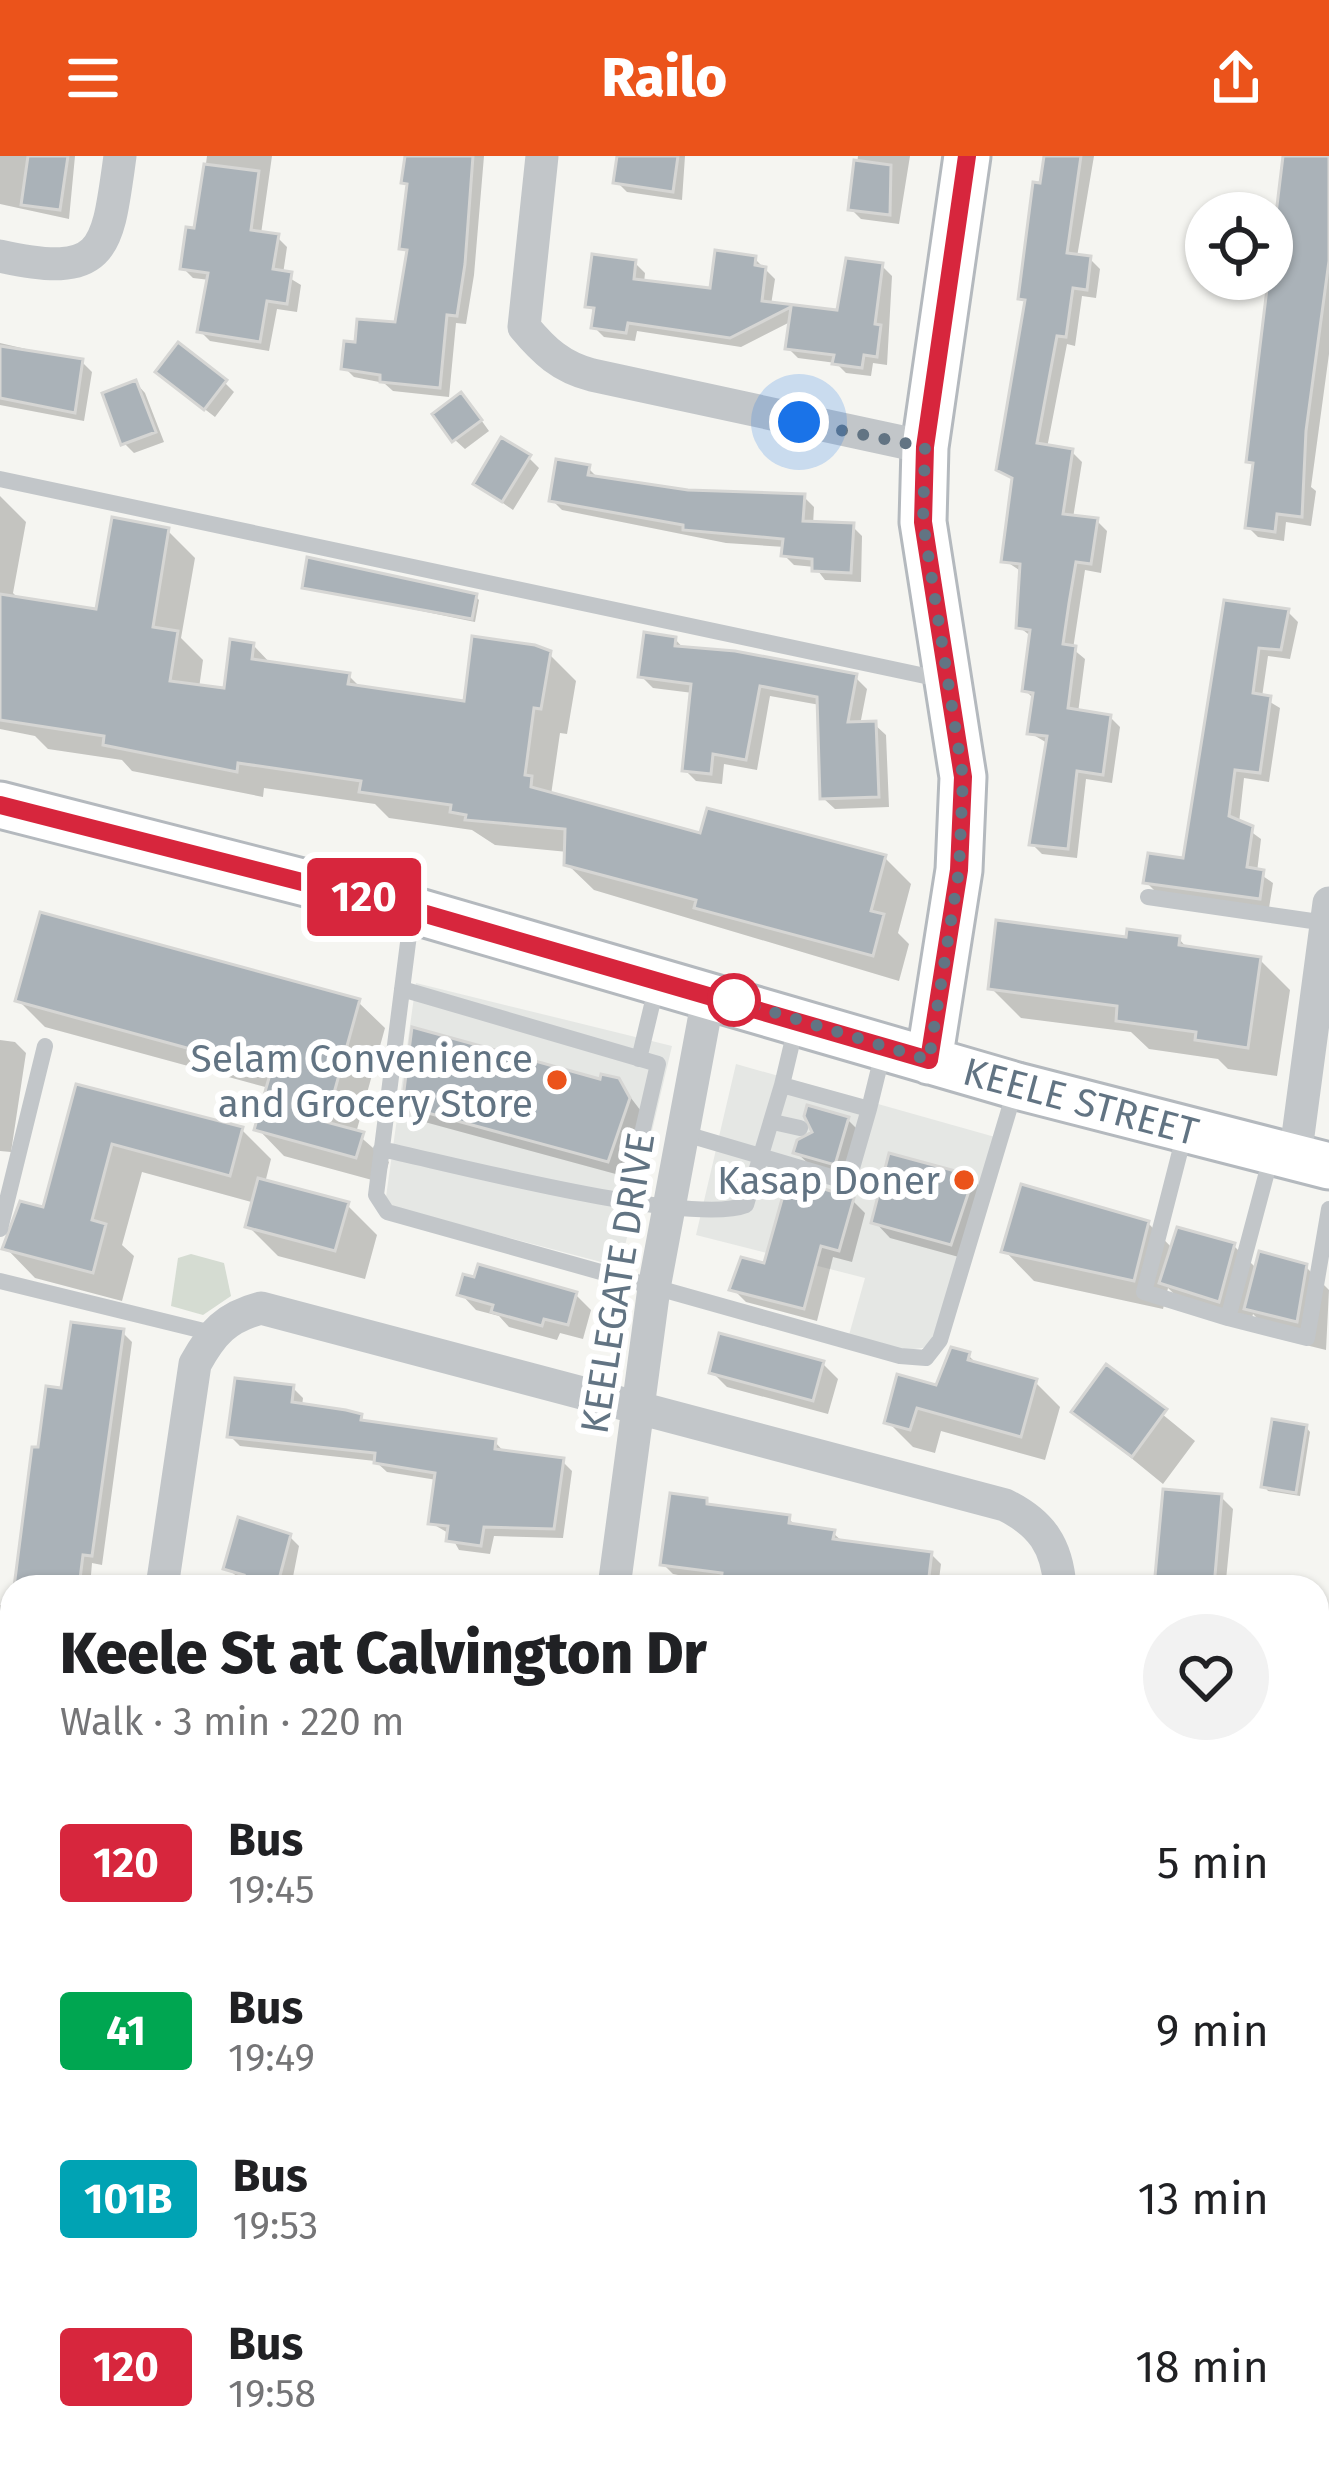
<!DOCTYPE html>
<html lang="en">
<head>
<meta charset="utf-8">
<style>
  body { margin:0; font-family:"Fira Sans",sans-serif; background:#f2f2f2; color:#202124; height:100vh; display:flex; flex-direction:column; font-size:45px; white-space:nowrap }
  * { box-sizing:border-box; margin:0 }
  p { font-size:39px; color:#757577 }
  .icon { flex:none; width:66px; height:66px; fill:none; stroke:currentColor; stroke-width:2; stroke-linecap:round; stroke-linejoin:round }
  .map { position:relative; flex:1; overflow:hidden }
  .panel { position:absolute; left:0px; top:1419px; width:1329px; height:900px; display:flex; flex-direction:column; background:#fff; border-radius:36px 36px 0 0; box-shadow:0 3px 9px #0004 }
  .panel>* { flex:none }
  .badge { padding:0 24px; border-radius:9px; font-size:42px; line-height:78px }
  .buttons { position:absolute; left:1185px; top:36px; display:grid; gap:24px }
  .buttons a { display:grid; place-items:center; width:108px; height:108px; border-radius:50%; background:#fff; box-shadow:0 3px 9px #0004; font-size:60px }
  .you { position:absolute; width:60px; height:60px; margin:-30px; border:9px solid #fff; border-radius:50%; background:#1a73e8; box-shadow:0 0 0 18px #1a73e833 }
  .map>.badge { position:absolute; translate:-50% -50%; box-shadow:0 0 0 6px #fff }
  .round { display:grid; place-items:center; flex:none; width:126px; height:126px; border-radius:63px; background:#f2f2f2 }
  .summary { display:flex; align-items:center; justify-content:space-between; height:204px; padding:0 60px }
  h1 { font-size:57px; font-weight:800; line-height:90px }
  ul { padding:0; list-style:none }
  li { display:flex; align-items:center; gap:36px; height:168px; padding:0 60px }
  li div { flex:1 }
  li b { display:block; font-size:45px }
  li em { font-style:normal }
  li .badge { min-width:132px; font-weight:700; text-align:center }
  header { display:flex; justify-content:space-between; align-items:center; height:156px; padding:0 60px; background:#eb531b; color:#fff; font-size:54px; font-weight:800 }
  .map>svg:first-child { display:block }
  .built { fill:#e5e7e4 }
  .green { fill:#d5dcd2 }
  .water { fill:#bbc6cc }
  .shadow { fill:#0003 }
  .building { fill:#aab2b8; stroke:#d6d6d4; stroke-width:3 }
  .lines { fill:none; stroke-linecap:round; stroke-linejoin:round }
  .secondary-casing { stroke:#b4b9be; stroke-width:51 }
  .lane { stroke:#c2c6c9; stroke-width:16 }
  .street { stroke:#c2c6c9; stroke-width:33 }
  .secondary { stroke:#fff; stroke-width:45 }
  .line-casing { stroke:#fff; stroke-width:27 }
  .line { stroke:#d7263d; stroke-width:18 }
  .walk { stroke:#627483; stroke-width:12; stroke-dasharray:0 21.6 }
  .stop-dot { fill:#fff; stroke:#d7263d; stroke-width:6 }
  .poi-dot { fill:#eb531b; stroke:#fff; stroke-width:4.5 }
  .labels { text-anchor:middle; stroke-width:12; stroke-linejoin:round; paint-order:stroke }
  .poi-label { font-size:39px; fill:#627483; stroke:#fff; text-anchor:end }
  .street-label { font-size:39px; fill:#627483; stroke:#fff }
</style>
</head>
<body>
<header><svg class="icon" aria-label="menu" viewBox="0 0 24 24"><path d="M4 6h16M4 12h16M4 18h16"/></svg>Railo<svg class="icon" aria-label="share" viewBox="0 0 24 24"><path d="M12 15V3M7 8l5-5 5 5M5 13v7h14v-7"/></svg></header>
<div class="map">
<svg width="1329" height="2319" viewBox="0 0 1329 2319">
  <rect width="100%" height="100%" fill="#f5f5f1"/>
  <path class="built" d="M416 827 672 890 620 1111 392 1051 386 1041Z
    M736 908 995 981 930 1191 906 1194 849 1179 865 1122 696 1079Z"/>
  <path class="green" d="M191 1098 224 1107 231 1140 203 1159 171 1150 178 1102Z"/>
  <path class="water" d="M1329 1975V2185L1317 2183Z"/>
  <path class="shadow" d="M0 0H75L69 63 0 48Z
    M207 0H272L261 78 277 81 287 91 283 118 301 129 297 156 277 153 269 195 210 185 200 175 210 124 193 122 183 112 197 76Z
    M410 0H484L474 119 466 168 456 167 449 241 393 235 384 227 354 221 344 211 357 189 397 169 409 98 402 92Z
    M620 0H685L682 44 627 36 617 26Z
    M858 0H910L899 68 861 63 851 53Z
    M1047 0H1094L1077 101 1090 103 1100 113 1096 142 1082 140 1075 190 1067 188 1047 292 1072 296 1082 306 1073 362 1097 365 1107 375 1101 417 1085 414 1073 493 1085 503 1078 557 1110 561 1120 571 1112 627 1086 623 1077 702 1042 698 1032 688 1049 588 1030 577 1035 544 1025 534 1032 481 1019 471 1022 416 1004 404 1015 326 999 313Z
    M1286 0H1329V198L1311 331 1316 335 1311 370 1286 366 1284 385 1258 381 1248 371 1256 312 1249 305Z
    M755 103 775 123 771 149 839 157 882 110 892 120 887 209 873 207 871 220 846 217 836 207 798 202 788 192 792 165 741 191 637 175 635 185 604 181 594 171 596 157 588 149 635 107 645 117 644 127 712 136Z
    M0 187 82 206 92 216 84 265 0 249Z
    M168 225 225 227 234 236 215 261Z
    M136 227 145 237 164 286 134 297 124 287Z
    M471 250 489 275 465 293 455 284Z
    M529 302 539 312 513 354 476 328Z
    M588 312 598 322 688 337 804 341 814 351 813 369 852 370 862 380 861 426 825 424 815 411 794 409 784 399 785 391 726 387 562 354 552 344Z
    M0 340 26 366 13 437 20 444 99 457 168 375 195 402 181 482 203 504 199 532 227 536 253 489 272 509 349 520 362 533 466 548 549 498 576 525 567 578 560 577 551 639 702 681 885 702 911 728 898 777 909 788 899 825 594 734 567 708 568 696 495 689 472 674 389 662 375 648 264 632 263 641 132 615 122 604 48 593 35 580 0 573Z
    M305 431 475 440 479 444 475 466Z
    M1227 448 1288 456 1298 466 1290 503 1268 500 1262 541 1280 552 1269 626 1244 622 1239 667 1261 683 1257 716 1273 727 1269 752 1156 736 1146 726 1185 706Z
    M675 483 685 494 855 521 867 533 860 569 874 568 886 579 889 651 835 653 823 642 820 549 770 540 757 614 724 608 722 628 696 625 685 614 693 537 653 532 641 520Z
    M1179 783 1189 794 1260 804 1290 834 1277 920 1228 913 1218 903 1149 893 1131 876 1021 862 991 832Z
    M18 844 358 846 385 872 356 977 389 1006 383 1027 284 1000 258 973 269 932 45 871Z
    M0 884 15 886 26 897 11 996 0 995Z
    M618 925 644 959 623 1020 421 965 405 949Z
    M78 931 241 973 271 1003 265 1027 347 1049 377 1079 365 1123 278 1100 248 1070 255 1047 142 1016 122 1089 134 1100 122 1145 35 1122 6 1092 45 1055Z
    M847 963 863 979 850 1022 812 1011 796 996 816 977Z
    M972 1022 987 1038 966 1103 890 1082 875 1066Z
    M852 1044 865 1057 852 1106 833 1101 817 1165 746 1146 733 1133Z
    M1148 1067 1173 1093 1233 1089 1257 1113 1305 1110 1329 1134 1326 1194 1277 1182 1253 1158 1249 1174 1193 1156 1168 1132 1163 1153 1034 1125 1005 1095Z
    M461 1138 576 1139 591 1154 583 1183 560 1177 557 1184 509 1171 499 1160 476 1154Z
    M122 1176 132 1186 102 1409 92 1407 90 1431H17L40 1295 64 1235Z
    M968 1199 980 1211 1035 1226 1060 1251 1045 1304 941 1275 935 1297 913 1291 888 1266 938 1232Z
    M822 1207 838 1223 828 1258 727 1231 712 1216Z
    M1107 1213 1195 1285 1163 1328 1075 1256Z
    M293 1232 303 1242 302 1250 360 1261 367 1268 495 1286 506 1298 562 1305 572 1315 563 1382 494 1380 490 1398 459 1394 450 1378 431 1367 437 1324 387 1316 375 1305 240 1290 230 1280Z
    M1306 1271 1310 1276 1300 1340 1268 1335 1264 1330Z
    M1221 1341 1233 1353 1226 1424 1205 1422 1204 1431H1157Z
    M706 1345 713 1352 788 1362 798 1372 833 1377 844 1387 931 1398 941 1408 938 1431H741L673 1418 663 1408Z
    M289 1380 299 1390 291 1431H238L240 1423 227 1412Z
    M956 1421 990 1427 994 1431H955Z
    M0 1449H12V1526L5 1519 10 1485 0 1484Z
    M12 1547V1727L0 1724V1645Z
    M0 1833 12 1835V2065L2 2137Z
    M1317 2236 1329 2238V2303L1317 2301Z
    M1000 2307H1091L1090 2319H998Z"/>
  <path class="building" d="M28 0H68L60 54 21 49Z
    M405 0H473L465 108 457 160 447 159 440 232 380 226V219L341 213 344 185 355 186 357 163 395 166 407 94 399 93 407 28 401 27Z
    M617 0H678L673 36 613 27Z
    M1044 0H1081L1067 97 1091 100 1087 134 1073 132 1066 181 1057 180 1037 287 1073 293 1063 358 1098 362 1091 408 1076 406 1069 447 1063 488 1076 490 1068 552 1111 559 1103 619 1077 615 1068 693 1029 689 1047 580 1027 578 1033 537 1022 535 1030 474 1016 472 1020 408 1001 406 1012 322 996 314 1025 144 1018 143 1033 26 1040 27Z
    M1283 0H1329V105L1306 275 1302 361 1277 358 1275 376 1245 372 1253 307 1246 306Z
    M854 4 891 9 890 59 848 54Z
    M204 8 259 15 251 74 279 78 273 113 292 116 287 148 267 145 260 186 197 176 208 117 180 113 186 71 194 72Z
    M715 94 756 100 755 109 766 111 762 145 837 154 846 102 883 107 875 168 881 169 877 201 864 199 862 212 832 208 834 199 785 193 791 151 730 182 628 167 626 177 591 172 594 152 585 151 592 98 636 104 634 123 710 132Z
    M178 186 227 224 204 254 155 216Z
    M0 190 83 203 75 257 0 242Z
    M136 224 156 276 121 289 102 237Z
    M461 236 482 264 452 286 432 258Z
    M501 281 531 299 502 346 473 328Z
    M556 303 590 309 588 319 688 334 805 338 803 365 854 367 851 417 812 415V403L781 400 783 383 683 374V369L549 345Z
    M112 361 169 372 153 471 178 475 170 525 224 532 230 483 254 487 252 503 350 517 348 528 464 545 472 480 535 489 551 495 541 553 534 552 525 619 532 620 531 631 700 677 707 652 886 699 871 755 884 758 873 800 694 752 696 744 564 709 565 673 465 664 466 659 450 656 451 649 359 636 361 625 238 607 237 616 103 589 104 580 0 564V438L96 453Z
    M307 401 477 438 472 463 302 432Z
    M1224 444 1289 453 1281 494 1259 492 1253 537 1271 540 1260 617 1235 614 1229 660 1253 670 1247 711 1264 714 1260 743 1143 727 1148 697 1183 702Z
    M644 476 676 481 675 490 735 495 857 518 848 566 876 565 879 641 820 643 817 541 760 530 746 604 713 598 711 618 682 615 691 528 638 521Z
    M40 756 360 843 326 966 364 976 356 1002 254 974 271 915 15 845Z
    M996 764 1126 781 1127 773 1180 780 1179 789 1261 801 1248 892 1195 884 1196 876 1116 865 1117 850 988 833Z
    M412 871 600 923 601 918 619 922 630 942 608 1006 402 950Z
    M76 928 243 971 230 1020 112 988 92 1064 106 1068 93 1117 2 1093 20 1045 43 1051Z
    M807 949 849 961 835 1009 793 997 797 984 812 976 804 960Z
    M889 997 974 1020 951 1089 871 1067Z
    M258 1022 349 1046 335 1095 245 1071Z
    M788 1022 854 1042 839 1095 821 1090 804 1153 729 1134 741 1101 764 1107Z
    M1021 1028 1149 1065 1134 1125 1001 1096Z
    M1177 1071 1235 1087 1219 1146 1159 1127Z
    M1259 1095 1307 1108 1297 1166 1244 1153Z
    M478 1108 577 1136 568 1169 544 1163 542 1170 491 1156 493 1149 457 1139 463 1118 474 1121Z
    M71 1166 124 1173 92 1400 83 1399 79 1431H14L32 1291H38L46 1230 61 1232Z
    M719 1177 824 1205 813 1245 709 1217Z
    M951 1191 970 1196 968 1204 1037 1223 1021 1281 917 1252 910 1274 884 1267 897 1218 936 1229Z
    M1106 1208 1167 1253 1132 1301 1071 1256Z
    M235 1222 294 1229 292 1246 346 1254 362 1258 361 1264 496 1283 495 1293 564 1302 554 1373 484 1371 481 1390 446 1385 448 1370 428 1368 435 1317 374 1307 375 1297 227 1281Z
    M1272 1263 1307 1269 1296 1337 1261 1331Z
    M1163 1333 1222 1338 1214 1431H1154Z
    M670 1337 707 1342V1348L790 1359 789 1367 835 1374 833 1383 932 1396 928 1429 769 1431 721 1425 722 1417 660 1409Z
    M238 1361 291 1378 277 1431H240L244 1419 223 1413Z"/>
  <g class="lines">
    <defs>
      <path id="secondary" d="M0 649 412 754 1017 930 1329 1010
        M929 905 959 714 963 621 923 366 925 291 967 0"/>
    </defs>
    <use href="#secondary" class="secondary-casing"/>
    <path class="lane" d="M0 323 944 524
      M1148 741 1326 767
      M412 755 376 1039 387 1056 900 1200 926 1202 940 1184 1015 934
      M402 833 658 908 627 1043
      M639 903 657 828
      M782 929 797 866
      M869 953 883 896
      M773 966 800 972
      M1185 976 1144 1136 1228 1162 1272 997
      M381 993C452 1008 691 1071 746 1049L782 929 869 953 848 1026 682 977
      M0 1073 45 890
      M0 1125 212 1177
      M1228 1162 1307 1182 1329 1053"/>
    <path class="street" d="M542 0 524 171C544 195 561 211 592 219L925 291
      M0 100C107 124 107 93 120 0
      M1295 1002 1329 747
      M162 1431 195 1208C212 1177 226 1161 261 1152L1005 1349C1041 1367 1057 1389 1060 1431
      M614 1431 654 1132 709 837
      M0 1781 12 1784
      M395 2307 485 2319
      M938 2319 941 2307"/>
    <use href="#secondary" class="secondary"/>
  </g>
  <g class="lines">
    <defs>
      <path id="line" d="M0 649 412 754 929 904 959 714 963 621 923 366 925 291 967 0"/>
    </defs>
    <use href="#line" class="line-casing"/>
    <use href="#line" class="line"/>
    <path class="walk" d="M734 844 929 904 959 714 963 621 923 366 925 291 799 266"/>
  </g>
  <circle class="stop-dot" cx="734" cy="844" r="24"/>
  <g class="poi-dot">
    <circle cx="557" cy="924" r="12"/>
    <circle cx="964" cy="1024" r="12"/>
  </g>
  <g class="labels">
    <g class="poi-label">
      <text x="533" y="916">Selam Convenience<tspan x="533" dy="45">and Grocery Store</tspan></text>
      <text x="940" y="1038">Kasap Doner</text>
    </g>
    <g class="street-label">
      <text transform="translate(1081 945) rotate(15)" y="14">KEELE STREET</text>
      <text transform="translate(617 1127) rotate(-81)" y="14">KEELEGATE DRIVE</text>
    </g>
  </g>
</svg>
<div class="buttons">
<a><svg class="icon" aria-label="locate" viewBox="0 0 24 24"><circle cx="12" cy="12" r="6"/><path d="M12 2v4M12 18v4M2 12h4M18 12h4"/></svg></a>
</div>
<div class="you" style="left:799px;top:266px"></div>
<b class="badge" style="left:364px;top:741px;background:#d7263d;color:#fff">120</b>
<section class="panel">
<div class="summary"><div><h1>Keele St at Calvington Dr</h1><p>Walk · 3 min · 220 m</p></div><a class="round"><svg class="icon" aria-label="heart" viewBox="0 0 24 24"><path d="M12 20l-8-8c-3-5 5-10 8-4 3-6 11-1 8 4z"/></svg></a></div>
<ul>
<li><span class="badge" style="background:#d7263d;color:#fff">120</span><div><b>Bus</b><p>19:45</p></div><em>5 min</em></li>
<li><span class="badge" style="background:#00a651;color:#fff">41</span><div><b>Bus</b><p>19:49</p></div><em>9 min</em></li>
<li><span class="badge" style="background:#00a3b4;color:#fff">101B</span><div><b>Bus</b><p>19:53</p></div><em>13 min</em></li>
<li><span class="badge" style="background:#d7263d;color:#fff">120</span><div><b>Bus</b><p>19:58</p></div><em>18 min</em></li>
</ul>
</section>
</div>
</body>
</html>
